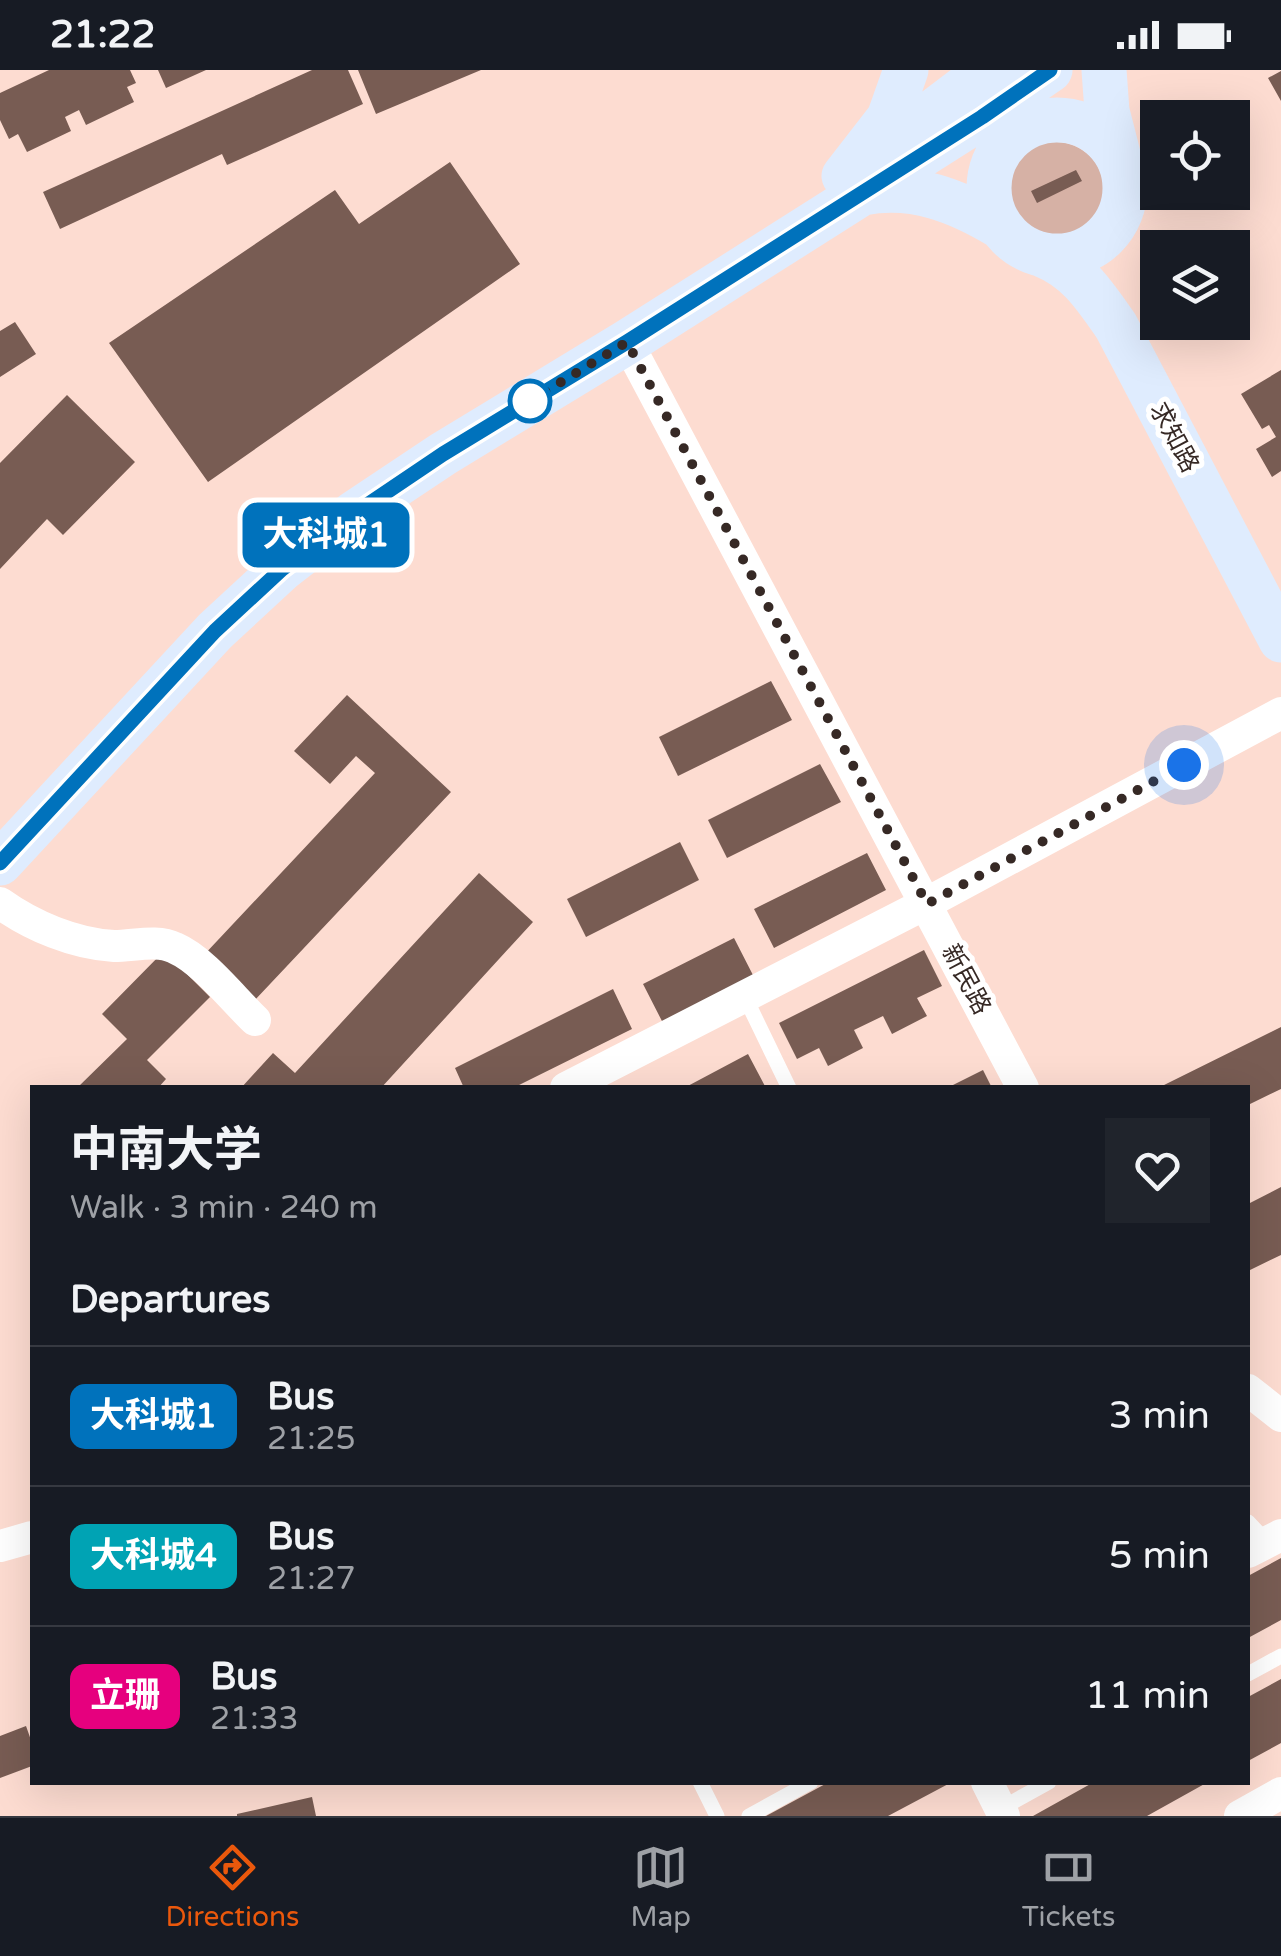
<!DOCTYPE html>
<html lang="en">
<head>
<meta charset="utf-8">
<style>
  body { margin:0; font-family:"Varela Round","Noto Sans SC",sans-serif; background:#20242c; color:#f1f3f6; height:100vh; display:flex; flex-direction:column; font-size:38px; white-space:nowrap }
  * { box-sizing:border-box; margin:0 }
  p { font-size:32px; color:#9ea1a6 }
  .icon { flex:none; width:55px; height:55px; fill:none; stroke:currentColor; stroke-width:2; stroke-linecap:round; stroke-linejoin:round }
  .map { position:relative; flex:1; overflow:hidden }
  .panel { position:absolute; left:30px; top:1015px; width:1220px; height:700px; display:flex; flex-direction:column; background:#171b24; border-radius:0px; box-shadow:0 10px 40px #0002 }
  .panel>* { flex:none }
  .badge { padding:0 20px; border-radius:15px; font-size:35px; line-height:65px }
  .controls { position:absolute; left:1140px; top:30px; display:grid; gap:20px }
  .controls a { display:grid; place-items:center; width:110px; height:110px; border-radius:0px; background:#171b24; box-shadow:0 10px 40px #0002; font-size:50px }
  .you { position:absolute; width:50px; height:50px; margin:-25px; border:8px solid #fff; border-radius:50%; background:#1a73e8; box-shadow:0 0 0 15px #1a73e833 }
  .map>.badge { position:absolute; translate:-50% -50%; box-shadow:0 0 0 5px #fff }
  h2 { padding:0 40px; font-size:38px; line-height:90px }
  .round { display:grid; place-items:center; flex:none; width:105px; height:105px; border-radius:0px; background:#20242c }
  .headline { display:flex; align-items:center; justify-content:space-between; height:170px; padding:0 40px }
  h1 { font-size:48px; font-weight:700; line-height:75px }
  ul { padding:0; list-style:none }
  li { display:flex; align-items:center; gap:30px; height:140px; padding:0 40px; border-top:2px solid #363941 }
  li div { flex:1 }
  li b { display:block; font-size:38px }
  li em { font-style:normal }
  li .badge { min-width:110px; font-weight:700; text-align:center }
  .status { display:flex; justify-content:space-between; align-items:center; height:70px; padding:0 50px; background:#171b24; direction:ltr }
  .status svg { height:28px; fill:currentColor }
  .tabs { display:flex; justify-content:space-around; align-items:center; height:140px; border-top:2px solid #363941; background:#171b24; font-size:28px; color:#9ea1a6 }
  .tabs a { display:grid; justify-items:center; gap:5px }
  .tabs .active { color:#ea580c }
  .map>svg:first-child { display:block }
  .green { fill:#d6b1a5 }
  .building { fill:#785c53 }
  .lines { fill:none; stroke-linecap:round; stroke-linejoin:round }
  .lane { stroke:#fff; stroke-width:15 }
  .street { stroke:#fff; stroke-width:32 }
  .secondary { stroke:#dfecfe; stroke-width:45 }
  .line-casing { stroke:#fff; stroke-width:22 }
  .line { stroke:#0072bc; stroke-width:15 }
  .walk { stroke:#362925; stroke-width:10; stroke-dasharray:0 18 }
  .stop-dot { fill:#fff; stroke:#0072bc; stroke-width:5 }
  .labels { text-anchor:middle; stroke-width:10; stroke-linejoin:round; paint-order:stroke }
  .street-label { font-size:25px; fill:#362925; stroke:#fff }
</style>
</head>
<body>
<div class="status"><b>21:22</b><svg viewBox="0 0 49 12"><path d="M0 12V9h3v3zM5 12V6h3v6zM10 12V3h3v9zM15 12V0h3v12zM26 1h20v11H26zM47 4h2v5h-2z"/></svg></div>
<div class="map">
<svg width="1281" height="1746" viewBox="0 0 1281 1746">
  <rect width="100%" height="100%" fill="#fddcd1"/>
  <path class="green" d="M1008 120a48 48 0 1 1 96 0a48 48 0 1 1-96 0Z"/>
  <path class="building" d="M49 0H130L136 13 127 17 134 32 86 55 79 40 65 47 71 61 27 82 18 64 9 69 0 50V23Z
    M158 0H206L166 18Z
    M312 0H348L363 34 227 95 222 84 60 159 43 122Z
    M358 0H481L376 44Z
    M1281 1V31L1268 8Z
    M450 92 520 194 208 412 109 273 335 120 359 154Z
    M1076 100 1082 111 1037 133 1031 121Z
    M15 252 36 284 0 307V261Z
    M1281 300V401L1272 407 1256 379 1276 367 1269 355 1262 359 1241 324Z
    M67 325 135 392 63 465 47 449 0 499V393Z
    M771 611 792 650 678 706 659 667Z
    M347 625 451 722 252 933 202 887 375 703 356 686 330 714 294 681Z
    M820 694 841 732 727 788 708 750Z
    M680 772 699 810 586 867 567 829Z
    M867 783 886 820 774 878 754 839Z
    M479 803 533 852 381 1018H241L273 983 295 1003Z
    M734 868 756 911 665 957 643 914Z
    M924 880 942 916 917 928 927 946 892 964 883 946 854 960 863 978 828 996 819 978 797 989 779 953Z
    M164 881 210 927 147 990 166 1009 158 1018H77L127 969 102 944Z
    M613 919 632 959 513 1018H464L455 998Z
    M1281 957V1019L1248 1035V1018H1158Z
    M748 984 766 1018H684Z
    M983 1000 992 1018H947Z
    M1281 1117V1185L1248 1201V1134Z
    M1281 1488V1550L1248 1568V1506Z
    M1281 1609V1673L1248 1691V1627Z
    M26 1656 32 1673V1696L0 1708V1666Z
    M829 1712H952L888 1746H766Z
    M1094 1712H1208L1147 1746H1033Z
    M312 1727 316 1746H237V1744Z"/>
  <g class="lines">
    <path class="lane" d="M745 927 789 1018
      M1248 1452 1267 1472
      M1248 1604 1281 1586
      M700 1712 717 1746
      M1000 1739 1049 1712
      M749 1746 811 1712"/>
    <path class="street" d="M627 272 1023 1018
      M0 833C32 856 75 874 114 876 134 876 157 869 175 878 203 890 233 929 255 950
      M566 1018 927 833 1281 643
      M1248 1320 1281 1346
      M0 1476 32 1467
      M1248 1482 1281 1465
      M987 1712 1004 1746
      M1240 1746 1281 1723"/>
    <path class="secondary" d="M1104 0 1107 41 1119 88
      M989 118a68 68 0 1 1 136 0a68 68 0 1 1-136 0Z
      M897 69 988 0
      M844 106 889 48 906 0
      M863 123C913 113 958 131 1001 157
      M1043 185C1078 199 1095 226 1116 256L1281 570
      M0 793 215 561 282 499 353 444 443 384 627 272 982 47 1050 0"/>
  </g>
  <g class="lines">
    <defs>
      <path id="line" d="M0 793 215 561 282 499 354 444 443 384 627 272 982 47 1050 0"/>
    </defs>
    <use href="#line" class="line-casing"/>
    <use href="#line" class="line"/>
    <path class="walk" d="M530 331 627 272 927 834 1184 695"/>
  </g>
  <circle class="stop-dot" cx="530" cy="331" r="20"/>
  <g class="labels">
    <g class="street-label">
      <text transform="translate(1175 367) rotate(62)" y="9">求知路</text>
      <text transform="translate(967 909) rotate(62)" y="9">新民路</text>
    </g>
  </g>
</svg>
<div class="controls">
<a><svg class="icon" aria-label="locate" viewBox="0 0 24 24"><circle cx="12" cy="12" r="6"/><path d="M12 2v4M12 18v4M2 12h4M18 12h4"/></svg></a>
<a><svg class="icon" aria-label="layers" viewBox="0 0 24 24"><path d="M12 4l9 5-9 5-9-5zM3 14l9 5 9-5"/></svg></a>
</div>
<div class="you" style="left:1184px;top:695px"></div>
<b class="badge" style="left:326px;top:465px;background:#0072bc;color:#fff">大科城1</b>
<section class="panel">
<div class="headline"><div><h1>中南大学</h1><p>Walk · 3 min · 240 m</p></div><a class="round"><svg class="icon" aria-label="heart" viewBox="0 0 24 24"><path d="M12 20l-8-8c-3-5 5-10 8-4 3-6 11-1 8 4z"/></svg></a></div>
<h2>Departures</h2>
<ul>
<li><span class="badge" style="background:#0072bc;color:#fff">大科城1</span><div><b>Bus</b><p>21:25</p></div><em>3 min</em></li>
<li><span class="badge" style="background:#00a3b4;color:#fff">大科城4</span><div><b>Bus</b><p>21:27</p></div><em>5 min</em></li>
<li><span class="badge" style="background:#e6007e;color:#fff">立珊</span><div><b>Bus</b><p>21:33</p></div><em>11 min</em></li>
</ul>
</section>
</div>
<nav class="tabs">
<a class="active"><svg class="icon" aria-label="directions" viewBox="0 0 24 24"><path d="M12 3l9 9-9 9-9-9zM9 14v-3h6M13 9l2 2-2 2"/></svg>Directions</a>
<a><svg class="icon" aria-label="map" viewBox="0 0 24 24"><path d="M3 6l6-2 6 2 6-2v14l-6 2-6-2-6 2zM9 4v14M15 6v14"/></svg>Map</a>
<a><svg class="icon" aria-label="tickets" viewBox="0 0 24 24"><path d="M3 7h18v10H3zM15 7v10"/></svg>Tickets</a>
</nav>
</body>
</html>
